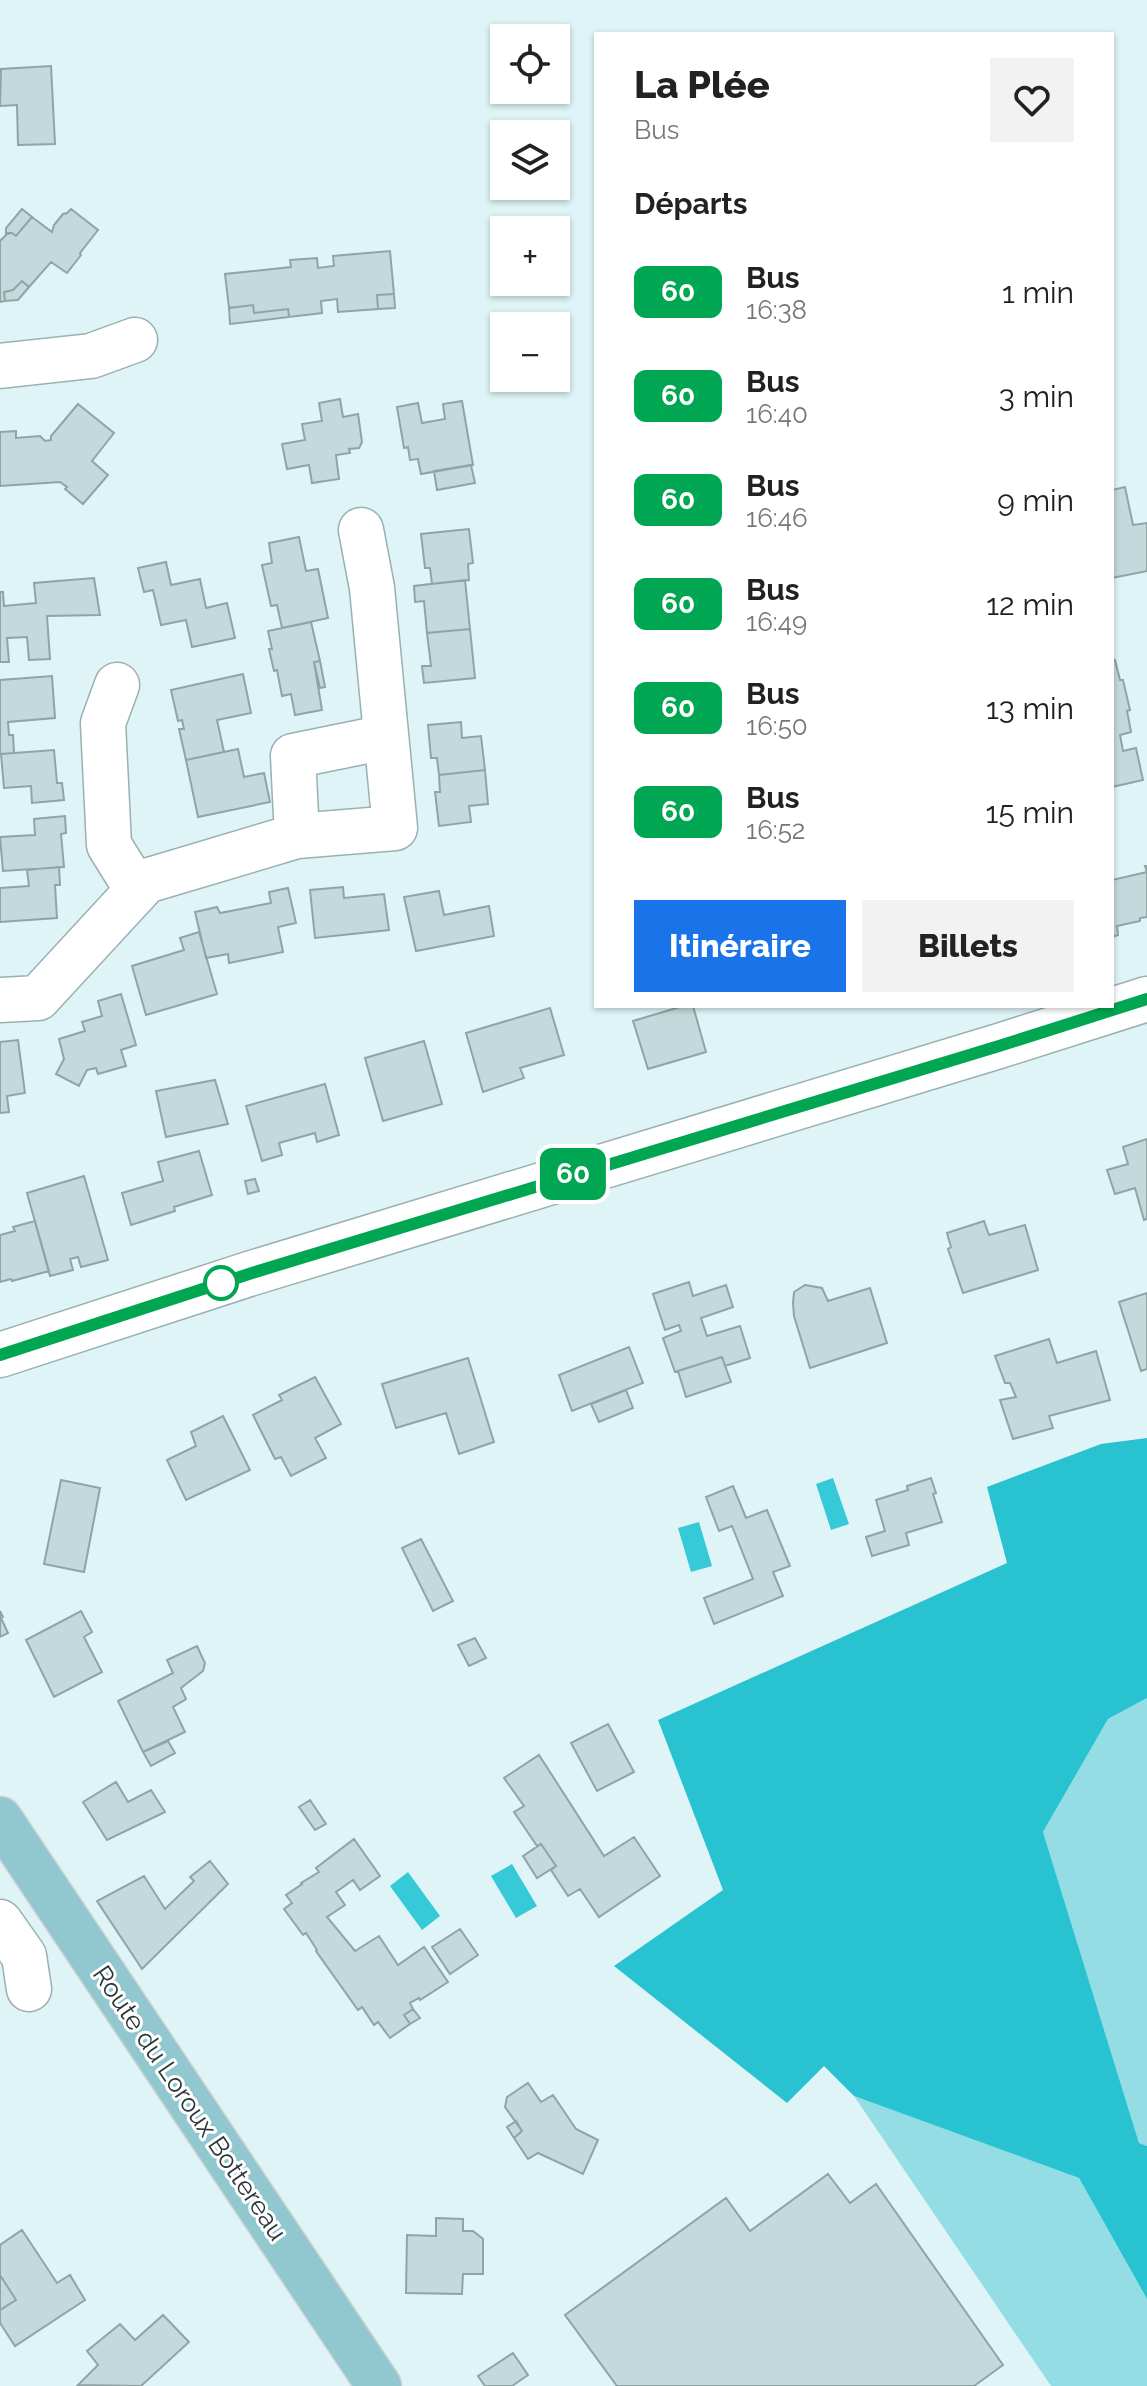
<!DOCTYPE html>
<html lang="fr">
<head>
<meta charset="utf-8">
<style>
  body { margin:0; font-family:Raleway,sans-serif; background:#f2f2f2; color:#222; height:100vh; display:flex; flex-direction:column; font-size:30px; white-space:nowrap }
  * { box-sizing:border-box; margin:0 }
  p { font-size:26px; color:#767676 }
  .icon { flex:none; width:44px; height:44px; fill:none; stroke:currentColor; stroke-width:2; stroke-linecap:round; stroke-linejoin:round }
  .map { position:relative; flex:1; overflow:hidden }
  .drawer { position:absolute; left:594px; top:32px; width:520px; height:976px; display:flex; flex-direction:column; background:#fff; border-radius:0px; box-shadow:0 2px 6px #0004 }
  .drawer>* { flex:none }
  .badge { padding:0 16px; border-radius:12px; font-size:28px; line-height:52px }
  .fabs { position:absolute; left:490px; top:24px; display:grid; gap:16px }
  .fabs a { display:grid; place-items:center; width:80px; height:80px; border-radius:0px; background:#fff; box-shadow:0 2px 6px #0004; font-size:40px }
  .map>.badge { position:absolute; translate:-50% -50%; box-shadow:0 0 0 4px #fff }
  h2 { padding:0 40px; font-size:30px; line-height:72px }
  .round { display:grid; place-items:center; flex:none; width:84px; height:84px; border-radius:0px; background:#f2f2f2 }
  .headline { display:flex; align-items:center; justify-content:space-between; height:136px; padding:0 40px }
  h1 { font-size:38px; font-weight:800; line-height:60px }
  .button { display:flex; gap:16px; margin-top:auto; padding:16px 40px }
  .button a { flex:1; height:92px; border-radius:0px; background:#1a73e8; color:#fff; font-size:32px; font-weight:800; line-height:92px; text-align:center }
  .button a+a { background:#f2f2f2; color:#222 }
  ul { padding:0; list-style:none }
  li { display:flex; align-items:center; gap:24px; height:104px; padding:0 40px }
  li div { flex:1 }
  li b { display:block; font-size:30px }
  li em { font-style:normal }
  li .badge { min-width:88px; font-weight:700; text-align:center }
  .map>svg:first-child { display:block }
  .green { fill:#94dde5 }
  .forest { fill:#28c2d0 }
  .water { fill:#36cad8 }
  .building { fill:#c4d9db; stroke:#90a4a6; stroke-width:2 }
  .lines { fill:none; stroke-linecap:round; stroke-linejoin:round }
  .minor-casing { stroke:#9bb0b2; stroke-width:47 }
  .major-casing { stroke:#d1d3d3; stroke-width:47 }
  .minor { stroke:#fff; stroke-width:44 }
  .major { stroke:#91c8cf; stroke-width:44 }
  .line-casing { stroke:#fff; stroke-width:18 }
  .line { stroke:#00a651; stroke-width:12 }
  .stop-dot { fill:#fff; stroke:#00a651; stroke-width:4 }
  .labels { text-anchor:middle; stroke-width:6; stroke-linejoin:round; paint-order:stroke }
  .street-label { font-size:26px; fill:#2d3536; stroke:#fff }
</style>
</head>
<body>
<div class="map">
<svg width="1147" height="2386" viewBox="0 0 1147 2386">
  <rect width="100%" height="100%" fill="#dff4f7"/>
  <path class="green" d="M1147 1698V2146L1139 2143 1043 1832 1108 1719Z
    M854 2096 1079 2178 1147 2299V2386H1051Z"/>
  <path class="forest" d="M1147 1438V1698L1108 1719 1043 1832 1139 2143 1147 2146V2299L1079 2178 854 2096 824 2066 787 2103 614 1966 723 1890 658 1720 1007 1563 987 1487 1101 1444Z"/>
  <path class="water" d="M833 1478 849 1524 831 1530 816 1484Z
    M699 1522 712 1566 691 1572 678 1528Z
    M512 1864 537 1906 516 1918 491 1876Z
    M408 1872 440 1916 422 1930 390 1886Z"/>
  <path class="building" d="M51 66 55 144 18 145 17 105 0 106 1 69Z
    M22 209 32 217 16 236 12 233H6V228Z
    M71 209 98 230 80 253 81 255 67 273 51 262 29 287 22 281 13 290 4 292 5 301 0 302V241L7 234 12 233 16 236 32 217 52 232 54 225 63 214 67 213Z
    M390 251 394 294 377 295 378 309 338 312 337 299 321 301 322 313 289 317 288 309 254 313 253 305 229 308 225 274 291 267 290 260 317 258 318 268 334 266 333 256Z
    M22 281 29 287 18 300 5 301 4 292 13 290Z
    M394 294 395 308 378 309 377 295Z
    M253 305 254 313 288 309 289 317 230 324 229 308Z
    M340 399 343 417 358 414 362 442 359 448 349 449 350 453 336 455 339 479 312 483 309 465 287 469 282 444 305 440 302 424 322 421 319 403Z
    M462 401 473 465 421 474 418 459 410 460 408 447 404 448 397 407 418 403 422 423 445 419 443 404Z
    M78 404 114 433 92 461 108 475 83 504 65 489 67 487 60 482 0 486V432L16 431V438L40 436 45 441 51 440V436Z
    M471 465 475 483 437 490 434 471Z
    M1125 487 1133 525 1147 523V571L1112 578V490Z
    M469 529 473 563 468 564 469 580 432 584 430 568H425L421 534Z
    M299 537 306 571 318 569 328 618 282 628 277 605 271 606 262 565 272 563 269 543Z
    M166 562 171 585 200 579 206 608 227 603 235 638 192 647 186 620 161 625 153 590 144 592 138 568Z
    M94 578 100 615 47 616 50 659 29 660 27 637 7 638 9 662H0V592H3L4 606 36 603 34 583Z
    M465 580 470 629 427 633 424 601 415 602 414 586Z
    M311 622 320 661 314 662 322 710 295 715 291 694 282 696 277 670 274 671 269 649H272L268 631Z
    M470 629 475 678 424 683 422 666H431L427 633Z
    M1112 660H1115L1120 680H1123L1130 710 1127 711 1131 732 1120 735 1123 751 1136 748 1143 780 1112 787Z
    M320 661 325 687 320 688 314 662Z
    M243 674 251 713 217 720 224 752 186 760 179 729H184L182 720 178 721 171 690Z
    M52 676 55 718 8 722 9 735H13L14 753 0 754V680Z
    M461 722 462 738 481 736 485 770 439 775 437 758H431L428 725Z
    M238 749 244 777 264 773 270 802 198 817 186 760Z
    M54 750 57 783H62L64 800 32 803 31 786 4 788 1 754Z
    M485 770 488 804 469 806 471 822 439 826 435 792H440L439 775Z
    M65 816 66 833 61 834 64 867 3 871 0 837 35 835 34 819Z
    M1145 866H1147V917L1140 918V921L1117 926 1118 935 1112 937V880L1147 872Z
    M59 867 60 885H55L57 918 0 922V888L29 886 27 870Z
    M343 887 344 898 384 894 389 930 315 938 310 890Z
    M288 888 296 923 278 927 283 952 229 963 228 954 206 958 195 912 217 907 220 913 271 903 269 892Z
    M439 891 444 915 489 906 494 936 416 951 404 897Z
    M199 932 217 994 146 1015 132 966 184 950 180 938Z
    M121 994 136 1045 121 1050 126 1066 98 1074 96 1068 87 1070 79 1086 56 1074 64 1059 59 1039 85 1031 82 1022 102 1016 98 1001Z
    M683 1006H693L706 1052 648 1069 633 1021Z
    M550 1008 564 1055 520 1068 524 1078 483 1092 466 1033Z
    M18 1040 25 1093 7 1096 9 1112 0 1113V1042Z
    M424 1041 442 1104 383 1121 365 1058Z
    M215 1080 228 1124 166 1137 156 1091Z
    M325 1084 339 1135 317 1142 315 1133 279 1143 282 1155 262 1161 246 1106Z
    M1147 1139V1219L1144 1220 1135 1188 1115 1194 1107 1170 1128 1164 1123 1147Z
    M199 1151 212 1195 174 1207 175 1211 131 1225 122 1193 163 1181 158 1162Z
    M84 1176 108 1260 81 1267 78 1257 70 1259 73 1270 50 1276 27 1193Z
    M255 1179 259 1191 248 1194 245 1181Z
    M35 1221 49 1271 12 1281 11 1279 0 1282V1235L15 1231 13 1227Z
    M984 1221 989 1235 1025 1225 1038 1270 963 1293 948 1249 951 1247 947 1233Z
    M689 1282 693 1296 726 1285 733 1307 701 1318 707 1336 740 1326 750 1358 725 1366 722 1357 675 1372 663 1338 681 1331 679 1325 665 1330 653 1294Z
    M805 1285 822 1288 828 1301 870 1288 887 1343 810 1368 794 1316 793 1303 794 1292Z
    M1147 1293V1369L1141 1371 1119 1302Z
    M1049 1339 1057 1363 1096 1351 1110 1400 1049 1416 1053 1428 1013 1439 1000 1400 1016 1397 1010 1383H1005L995 1356Z
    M629 1347 643 1383 572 1411 559 1375Z
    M722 1357 731 1382 686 1397 678 1371Z
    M468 1358 494 1442 459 1454 446 1413 396 1428 382 1384Z
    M315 1377 341 1424 315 1438 326 1458 291 1476 281 1457 275 1459 253 1415 282 1400 279 1395Z
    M626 1390 633 1408 599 1422 591 1404Z
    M223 1416 250 1470 186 1500 167 1460 196 1446 191 1432Z
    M931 1478 936 1493 933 1494 942 1522 906 1533 909 1545 872 1556 866 1537 885 1531 876 1500 908 1490 907 1486Z
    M61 1480 100 1488 84 1572 44 1564Z
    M733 1486 746 1518 767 1510 790 1566 773 1572 783 1596 714 1624 704 1598 753 1579 732 1526 719 1531 706 1497Z
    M421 1539 453 1601 433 1611 402 1548Z
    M0 1611 3 1617 1 1618 8 1633 0 1637Z
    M81 1611 92 1632 84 1637 102 1672 54 1697 26 1640Z
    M475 1638 486 1658 469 1666 458 1645Z
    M197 1646 205 1663 203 1671 181 1688 186 1699 173 1707 185 1732 143 1752 118 1701 173 1673 167 1660Z
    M608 1724 634 1772 597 1791 571 1743Z
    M168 1741 175 1753 151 1766 143 1752Z
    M539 1755 604 1856 634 1837 660 1876 599 1917 580 1889 568 1896 551 1870 556 1866 541 1844 537 1846 514 1812 524 1806 504 1778Z
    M116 1782 128 1802 151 1790 165 1812 107 1840 83 1802Z
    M310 1800 326 1824 315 1830 299 1807Z
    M354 1839 380 1876 360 1890 353 1880 336 1892 345 1905 327 1917 355 1951 379 1936 398 1965 424 1947 448 1982 420 2000 419 1998 410 2003 413 2009 404 2015 410 2024 390 2038 378 2022 374 2025 362 2007 358 2010 316 1951 317 1950 306 1933 303 1935 284 1909 292 1903 286 1895 302 1884 301 1883 319 1872 316 1868Z
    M541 1844 556 1866 537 1878 523 1856Z
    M210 1861 228 1884 142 1969 97 1901 144 1876 165 1909 194 1881 190 1877Z
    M460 1929 478 1955 450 1974 432 1947Z
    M413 2009 420 2018 410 2024 404 2015Z
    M528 2083 541 2102 553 2095 576 2129 598 2140 583 2174 538 2153 528 2159 514 2138 522 2131 505 2107 507 2097Z
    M516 2121 522 2131 514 2138 507 2127Z
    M828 2174 850 2203 876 2184 1003 2365 974 2386H617L565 2315 726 2198 750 2231Z
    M436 2218 463 2219V2231H473L483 2239V2274H463L462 2294 406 2293 407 2235 436 2236Z
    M22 2230 57 2283 70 2275 85 2300 15 2346 0 2323V2310L16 2300 0 2275V2245Z
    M0 2275 16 2300 0 2310Z
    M163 2315 189 2342 141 2386 78 2385 98 2365 87 2351 120 2324 135 2340Z
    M513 2353 528 2375 512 2386H485L478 2376Z"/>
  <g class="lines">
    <defs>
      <path id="minor" d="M0 366 91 356 135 340
        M117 685 103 723 109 845 137 890
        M297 836 293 756 386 737
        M0 1000 38 998 146 881 297 836 395 828 372 588 361 530
        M0 1355 252 1273 999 1046 1147 999
        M0 1922 24 1956 29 1989"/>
      <path id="major" d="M0 1819 379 2386"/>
    </defs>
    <use href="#minor" class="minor-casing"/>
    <use href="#major" class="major-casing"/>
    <use href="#minor" class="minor"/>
    <use href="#major" class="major"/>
  </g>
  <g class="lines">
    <defs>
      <path id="line" d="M0 1355 252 1273 999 1046 1147 999"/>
    </defs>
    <use href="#line" class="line-casing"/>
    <use href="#line" class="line"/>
  </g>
  <circle class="stop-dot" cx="221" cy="1283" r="16"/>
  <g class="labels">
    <g class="street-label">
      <text transform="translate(190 2103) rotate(56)" y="9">Route du Loroux Bottereau</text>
    </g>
  </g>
</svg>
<div class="fabs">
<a><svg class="icon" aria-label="locate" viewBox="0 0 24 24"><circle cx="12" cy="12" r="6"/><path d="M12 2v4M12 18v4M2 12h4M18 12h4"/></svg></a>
<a><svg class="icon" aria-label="layers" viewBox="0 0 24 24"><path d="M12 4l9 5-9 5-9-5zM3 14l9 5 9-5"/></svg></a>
<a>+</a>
<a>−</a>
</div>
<b class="badge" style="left:573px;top:1174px;background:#00a651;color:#fff">60</b>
<section class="drawer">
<div class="headline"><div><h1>La Plée</h1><p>Bus</p></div><a class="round"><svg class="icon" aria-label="heart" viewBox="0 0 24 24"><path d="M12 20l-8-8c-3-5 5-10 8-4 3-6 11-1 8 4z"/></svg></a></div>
<h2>Départs</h2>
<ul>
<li><span class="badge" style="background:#00a651;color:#fff">60</span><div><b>Bus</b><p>16:38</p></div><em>1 min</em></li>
<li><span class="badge" style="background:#00a651;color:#fff">60</span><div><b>Bus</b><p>16:40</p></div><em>3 min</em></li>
<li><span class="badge" style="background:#00a651;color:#fff">60</span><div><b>Bus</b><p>16:46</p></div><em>9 min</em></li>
<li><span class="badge" style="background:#00a651;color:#fff">60</span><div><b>Bus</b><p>16:49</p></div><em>12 min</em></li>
<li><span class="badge" style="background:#00a651;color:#fff">60</span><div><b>Bus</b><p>16:50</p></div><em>13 min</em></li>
<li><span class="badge" style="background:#00a651;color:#fff">60</span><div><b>Bus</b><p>16:52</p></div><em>15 min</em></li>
</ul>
<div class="button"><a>Itinéraire</a><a>Billets</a></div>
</section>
</div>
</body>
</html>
